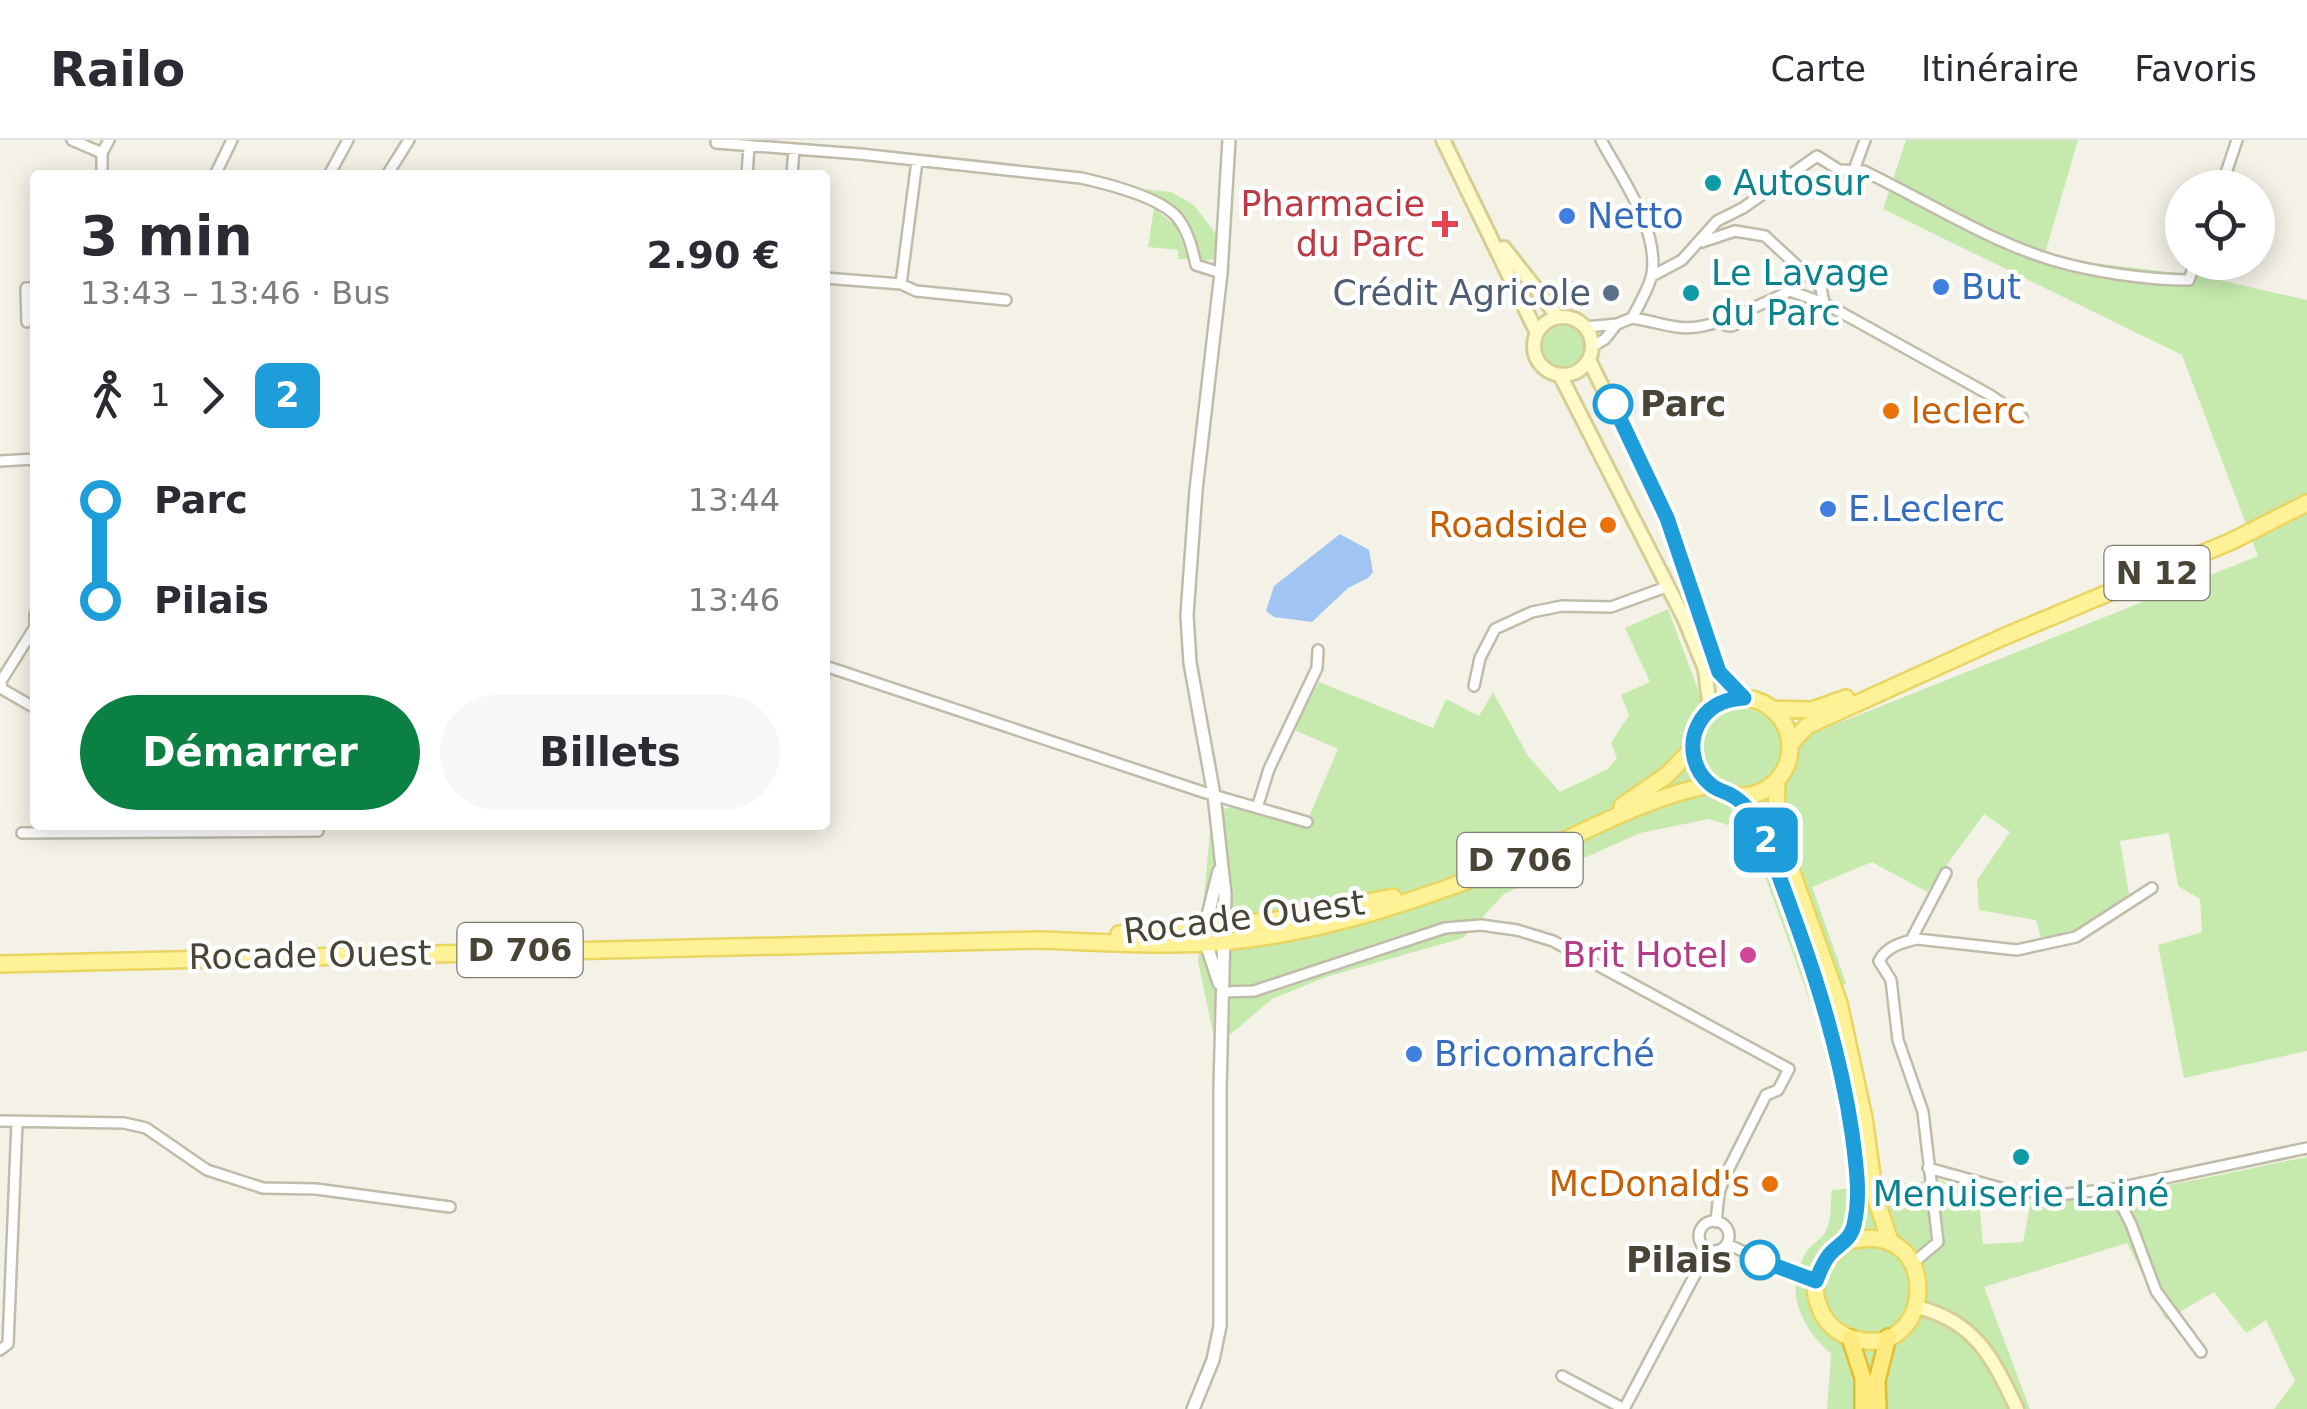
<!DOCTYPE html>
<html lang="fr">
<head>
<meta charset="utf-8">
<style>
  body { margin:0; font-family:"DejaVu Sans",sans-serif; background:#f7f7f7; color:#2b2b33; height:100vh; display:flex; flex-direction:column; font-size:38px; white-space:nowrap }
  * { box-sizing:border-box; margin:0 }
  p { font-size:32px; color:#7c7c81 }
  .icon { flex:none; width:55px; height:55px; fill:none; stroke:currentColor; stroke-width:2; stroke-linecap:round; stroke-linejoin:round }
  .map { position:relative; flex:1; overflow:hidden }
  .panel { position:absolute; left:30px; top:30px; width:800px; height:660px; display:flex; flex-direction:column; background:#fff; border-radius:10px; box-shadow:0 5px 25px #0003 }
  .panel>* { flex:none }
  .badge { padding:0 20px; border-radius:15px; font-size:35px; line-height:65px }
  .buttons { position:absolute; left:2165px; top:30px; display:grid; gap:20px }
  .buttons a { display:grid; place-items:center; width:110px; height:110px; border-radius:50%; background:#fff; box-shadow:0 5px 25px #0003; font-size:50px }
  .map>.badge { position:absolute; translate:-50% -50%; box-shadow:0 0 0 5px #fff }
  .legs { display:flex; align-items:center; gap:15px; height:110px; padding:0 50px; font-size:32px }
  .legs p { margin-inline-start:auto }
  .headline { display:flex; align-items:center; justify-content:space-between; height:170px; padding:0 50px }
  h1 { font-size:55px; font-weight:600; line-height:75px }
  .action { display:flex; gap:20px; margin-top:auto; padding:20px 50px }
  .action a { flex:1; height:115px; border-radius:60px; background:#0b8043; color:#fff; font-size:40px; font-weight:600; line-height:115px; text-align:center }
  .action a+a { background:#f7f7f7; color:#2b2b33 }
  ul { padding:0 50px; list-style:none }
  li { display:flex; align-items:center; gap:35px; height:100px; font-size:38px }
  li i { display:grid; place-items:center; width:15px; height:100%; margin:0 12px; background:currentColor }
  li i::after { content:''; width:25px; height:25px; margin:-12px; border:8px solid; border-radius:50%; background:#fff }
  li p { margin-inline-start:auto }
  li:first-child i { background:linear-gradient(#0000 50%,currentColor 0) }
  li:last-child i { background:linear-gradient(currentColor 50%,#0000 0) }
  header { display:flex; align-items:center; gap:60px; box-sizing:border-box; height:140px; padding:0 50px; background:#fff; border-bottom:2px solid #e1e1e2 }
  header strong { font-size:48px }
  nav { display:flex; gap:55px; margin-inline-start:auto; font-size:35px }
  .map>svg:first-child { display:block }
  .green { fill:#c6eaae }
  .water { fill:#a1c5f3 }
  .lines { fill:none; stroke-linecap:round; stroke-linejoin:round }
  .minor-casing { stroke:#c0bca9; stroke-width:14 }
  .tertiary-casing { stroke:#c0bca9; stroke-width:16 }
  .secondary-casing { stroke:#d6cf95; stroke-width:18 }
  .primary-casing { stroke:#e9d561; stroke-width:20 }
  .trunk-casing { stroke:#e4be32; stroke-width:20 }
  .minor { stroke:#fff; stroke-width:9 }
  .tertiary { stroke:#fff; stroke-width:11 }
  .secondary { stroke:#fffac7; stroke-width:12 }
  .primary { stroke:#fff196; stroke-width:15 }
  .trunk { stroke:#ffea7f; stroke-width:15 }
  .line-1-casing { stroke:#fff; stroke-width:22 }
  .line-1 { stroke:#1d9dd9; stroke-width:15 }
  .culture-dot { fill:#0f9aa8; stroke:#fff; stroke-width:4 }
  .shop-dot { fill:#3f7fe0; stroke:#fff; stroke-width:4 }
  .health-dot { fill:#e0444e; stroke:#fff; stroke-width:4 }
  .service-dot { fill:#5c6f8a; stroke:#fff; stroke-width:4 }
  .stop-1-dot { fill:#fff; stroke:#1d9dd9; stroke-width:5 }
  .food-dot { fill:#e8710a; stroke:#fff; stroke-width:4 }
  .hotel-dot { fill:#d1479c; stroke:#fff; stroke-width:4 }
  .labels { text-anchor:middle; stroke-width:9; stroke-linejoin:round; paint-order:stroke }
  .shield { fill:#fff; stroke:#7f7c72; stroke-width:2.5 }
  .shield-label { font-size:32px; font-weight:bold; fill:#484436 }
  .culture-label { font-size:35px; fill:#0d838f; stroke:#fff; text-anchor:start }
  .health-label { font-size:35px; fill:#be3a42; stroke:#fff; text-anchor:end }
  .shop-label { font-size:35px; fill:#366cbe; stroke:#fff; text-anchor:start }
  .service-label { font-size:35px; fill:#4e5e75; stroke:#fff; text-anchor:end }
  .stop-label { font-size:35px; font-weight:bold; fill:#484436; stroke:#fff; text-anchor:start }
  .food-label { font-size:35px; fill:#c56008; stroke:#fff; text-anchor:end }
  .street-label { font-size:35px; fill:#484436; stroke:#fff }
  .hotel-label { font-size:35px; fill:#b23c85; stroke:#fff; text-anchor:end }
</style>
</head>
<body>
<header>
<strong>Railo</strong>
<nav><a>Carte</a><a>Itinéraire</a><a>Favoris</a></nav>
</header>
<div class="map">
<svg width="2307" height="1269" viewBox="0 0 2307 1269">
  <rect width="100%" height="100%" fill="#f4f2e7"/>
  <path class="green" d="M1906 0H2078L2044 117 2202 136 2307 160V911L2184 938 2158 805 2202 792 2200 759 2178 746 2169 693 2120 701 2129 754 2145 759 2077 802 2044 809 2036 780 1979 770 1977 740 2010 692 1984 674 1927 752 1872 722 1812 747 1846 843 1811 864 1749 692 1709 679 1640 693 1504 754 1463 798 1326 837 1272 859 1231 894 1214 897 1198 822 1212 670 1262 664 1308 679 1338 609 1292 589 1319 542 1433 588 1446 559 1479 576 1493 552 1528 616 1560 652 1608 629 1617 618 1611 603 1629 575 1621 555 1650 542 1625 488 1668 469 1700 555 1821 590 2258 416 2182 215 1883 69Z
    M1142 49 1171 52 1194 65 1216 94 1215 119 1201 121 1190 91 1143 54Z
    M1154 68 1176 86 1188 119H1178V110L1148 107Z
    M1542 207a21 21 0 1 1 42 0a21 21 0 1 1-42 0Z
    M2307 1017V1269H2274L2295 1241 2266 1180 2246 1193 2214 1152 2166 1180 2127 1103 1984 1147 2030 1269H1827L1831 1214C1802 1188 1783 1152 1805 1114 1810 1105 1822 1099 1826 1091 1832 1081 1830 1061 1832 1050L1938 1040 1978 1050 1983 1104 2023 1102 2031 1060C2125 1059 2215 1035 2307 1017Z"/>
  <path class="water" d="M1340 394 1369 410 1373 432 1368 438 1348 448 1312 482 1274 477 1266 471 1274 446Z"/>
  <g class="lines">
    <defs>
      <path id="minor" d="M72 0 102 13
        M716 3 860 14 1081 38C1108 44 1152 55 1173 73 1187 86 1192 107 1196 125L1221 133
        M917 21 901 144 916 151 1006 160
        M1854 30 1865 0
        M102 35V13L109 0
        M215 35 232 0
        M329 35 348 0
        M387 35 409 0
        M747 35 749 6
        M792 35 794 9
        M2221 48 2237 0
        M1702 102 1735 91 1765 96 1821 148 1824 163
        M1652 136 1682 120 1717 81 1743 68 1817 16 1839 30 1864 31C1924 60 1989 101 2052 120 2092 132 2148 140 2189 140L2195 122
        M825 138 901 144
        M1720 176a10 10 0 1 1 20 0a10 10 0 1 1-20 0Z
        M1740 174 1790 151 1824 163 1990 255 2022 277
        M1632 178C1672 184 1680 195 1721 181
        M27 182 26 148H35
        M1586 187 1617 184 1632 178C1639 165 1649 148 1652 134 1659 89 1621 37 1601 0
        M1593 206 1605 199 1617 184
        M0 321 35 319
        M35 474V487L1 541 2 549 35 568
        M825 526 1206 653 1307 682
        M1474 546 1480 518 1495 489 1532 472 1562 466 1611 467 1669 446
        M1257 668 1269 629 1317 528 1318 510
        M22 693 318 691V685
        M1911 800 1946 733
        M1222 852 1254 851 1445 788 1481 785 1517 790 1553 801 1789 929 1778 950 1766 955 1724 1038 1719 1053 1716 1082
        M0 981 124 983 146 988 207 1030 263 1048 316 1049 450 1067
        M1928 1028 2008 1050 2066 1054 2113 1049 2307 1008
        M2113 1049 2131 1084 2156 1151 2201 1212
        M1699 1096a15 15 0 1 1 30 0a15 15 0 1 1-30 0Z
        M1727 1104 1784 1130 1816 1141
        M1913 1123 1938 1102 1923 972 1898 900 1891 840 1879 821C1886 807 1902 802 1917 799L2017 810 2076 797 2152 748
        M0 1210 8 1204 17 982
        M1562 1236 1624 1269
        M1624 1269 1708 1110"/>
      <path id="tertiary" d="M1219 731 1205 787 1206 803 1219 843
        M1193 1269 1213 1220 1220 1186V949L1225 754 1214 655 1190 523 1187 475 1196 350 1221 133 1229 0"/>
      <path id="secondary" d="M1443 0 1537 193
        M1504 108 1558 177
        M1534 206a29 29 0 1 1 58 0a29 29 0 1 1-58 0Z
        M1589 220 1667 378 1719 533 1744 558
        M1560 235 1685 480 1705 529 1710 569
        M1917 1167C1975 1181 1993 1218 2017 1269"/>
      <path id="primary" d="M1692 607a49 49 0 1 1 98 0a49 49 0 1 1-98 0Z
        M1772 569 1812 570 1846 558
        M1790 604 1807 586 2003 497 2232 401 2307 363
        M1777 640 1776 688 1839 863 1864 978 1875 1057 1891 1103
        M1732 655C1739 662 1749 668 1754 676 1769 698 1776 728 1786 754 1813 830 1840 907 1851 988 1856 1020 1862 1055 1853 1087 1844 1118 1799 1121 1821 1171 1827 1185 1840 1195 1855 1199 1936 1222 1945 1074 1846 1102
        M1622 666 1667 635 1692 609
        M1119 794 1271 781 1393 757
        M0 824 1040 800C1095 802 1151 806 1207 803 1310 797 1410 763 1507 726 1575 699 1637 659 1710 645"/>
      <path id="trunk" d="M1850 1198 1863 1238V1269
        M1878 1269 1877 1241 1888 1197"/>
    </defs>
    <use href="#minor" class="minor-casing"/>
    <use href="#tertiary" class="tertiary-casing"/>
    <use href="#secondary" class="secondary-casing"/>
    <use href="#primary" class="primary-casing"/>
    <use href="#trunk" class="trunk-casing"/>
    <use href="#minor" class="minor"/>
    <use href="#tertiary" class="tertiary"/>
    <use href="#secondary" class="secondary"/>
    <use href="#primary" class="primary"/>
    <use href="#trunk" class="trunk"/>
  </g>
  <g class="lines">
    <defs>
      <path id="line-1" d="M1613 264 1667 378 1719 532 1744 558C1723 559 1707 567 1698 585 1688 605 1693 630 1710 644 1716 650 1724 651 1731 655 1746 663 1755 677 1762 691 1800 790 1837 889 1852 993 1856 1024 1861 1055 1854 1085 1850 1101 1840 1103 1830 1114 1823 1122 1820 1131 1816 1141L1760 1120"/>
    </defs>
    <use href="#line-1" class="line-1-casing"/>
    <use href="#line-1" class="line-1"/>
  </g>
  <g class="culture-dot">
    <circle cx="1713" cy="43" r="10"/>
    <circle cx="1691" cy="153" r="10"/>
    <circle cx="2021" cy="1017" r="10"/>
  </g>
  <g class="shop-dot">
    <circle cx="1567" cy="76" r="10"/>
    <circle cx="1941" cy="147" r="10"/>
    <circle cx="1828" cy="369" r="10"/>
    <circle cx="1414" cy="914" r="10"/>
  </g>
  <path class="health-dot" d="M1440 69h10v10h10v10h-10v10h-10v-10h-10v-10h10z"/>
  <circle class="service-dot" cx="1611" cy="153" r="10"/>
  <g class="stop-1-dot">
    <circle cx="1613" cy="264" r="18"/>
    <circle cx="1760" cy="1120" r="18"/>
  </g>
  <g class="food-dot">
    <circle cx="1891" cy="271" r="10"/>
    <circle cx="1608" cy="385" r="10"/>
    <circle cx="1770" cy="1044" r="10"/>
  </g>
  <circle class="hotel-dot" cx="1748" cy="815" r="10"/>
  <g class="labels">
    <g class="shield">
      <rect x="2104.5" y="406" width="105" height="54" rx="8"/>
      <rect x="1457.5" y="693" width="125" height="54" rx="8"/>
      <rect x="457.5" y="783" width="125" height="54" rx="8"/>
    </g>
    <g class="shield-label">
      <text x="2157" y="444">N 12</text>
      <text x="1520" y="731">D 706</text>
      <text x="520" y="821">D 706</text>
    </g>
    <g class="culture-label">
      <text x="1733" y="55">Autosur</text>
      <text x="1711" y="145">Le Lavage<tspan x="1711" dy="40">du Parc</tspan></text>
      <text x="2021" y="1066" text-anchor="middle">Menuiserie Lainé</text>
    </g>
    <g class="health-label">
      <text x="1425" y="76">Pharmacie<tspan x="1425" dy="40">du Parc</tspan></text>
    </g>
    <g class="shop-label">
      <text x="1587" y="88">Netto</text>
      <text x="1961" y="159">But</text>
      <text x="1848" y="381">E.Leclerc</text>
      <text x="1434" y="926">Bricomarché</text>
    </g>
    <g class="service-label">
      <text x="1591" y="165">Crédit Agricole</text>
    </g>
    <g class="stop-label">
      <text x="1640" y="276">Parc</text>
      <text x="1732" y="1132" text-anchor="end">Pilais</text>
    </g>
    <g class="food-label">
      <text x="1911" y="283" text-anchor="start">leclerc</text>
      <text x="1588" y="397">Roadside</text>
      <text x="1750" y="1056">McDonald's</text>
    </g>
    <g class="street-label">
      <text transform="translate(1244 777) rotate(-7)" y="12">Rocade Ouest</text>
      <text transform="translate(310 815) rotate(-1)" y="12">Rocade Ouest</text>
    </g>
    <g class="hotel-label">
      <text x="1728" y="827">Brit Hotel</text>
    </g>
  </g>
</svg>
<div class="buttons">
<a><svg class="icon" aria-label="locate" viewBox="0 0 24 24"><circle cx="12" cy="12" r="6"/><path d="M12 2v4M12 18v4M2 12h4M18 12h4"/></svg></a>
</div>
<b class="badge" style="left:1766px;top:700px;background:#1d9dd9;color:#fff">2</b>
<section class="panel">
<div class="headline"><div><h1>3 min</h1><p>13:43 – 13:46 · Bus</p></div><b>2.90 €</b></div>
<div class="legs"><svg class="icon" aria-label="walk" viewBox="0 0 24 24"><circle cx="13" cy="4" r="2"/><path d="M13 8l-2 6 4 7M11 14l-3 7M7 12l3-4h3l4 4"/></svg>1<svg class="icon" aria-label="forward" viewBox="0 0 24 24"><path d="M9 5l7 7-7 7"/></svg><b class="badge" style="background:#1d9dd9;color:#fff">2</b></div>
<ul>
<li><i style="color:#1d9dd9"></i><b>Parc</b><p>13:44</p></li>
<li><i style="color:#1d9dd9"></i><b>Pilais</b><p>13:46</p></li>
</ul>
<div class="action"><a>Démarrer</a><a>Billets</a></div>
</section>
</div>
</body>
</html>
